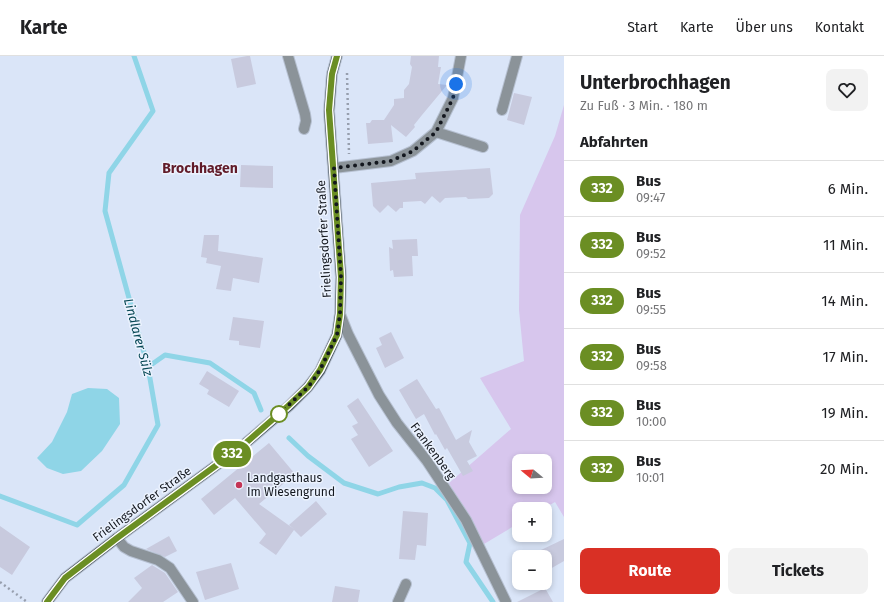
<!DOCTYPE html>
<html lang="de">
<head>
<meta charset="utf-8">
<style>
  body { margin:0; font-family:"Fira Sans",sans-serif; background:#f2f2f2; color:#202124; height:100vh; display:flex; flex-direction:column; font-size:15px; white-space:nowrap }
  * { box-sizing:border-box; margin:0 }
  p { font-size:13px; color:#757577 }
  .icon { flex:none; width:22px; height:22px; fill:none; stroke:currentColor; stroke-width:2; stroke-linecap:round; stroke-linejoin:round }
  .map { position:relative; flex:1; overflow:hidden }
  .drawer { display:flex; flex-direction:column; background:#fff; width:320px }
  .drawer>* { flex:none }
  .badge { padding:0 8px; border-radius:13px; font-size:14px; line-height:26px }
  .needle { width:26px; rotate:288deg }
  .controls { position:absolute; left:512px; top:398px; display:grid; gap:8px }
  .controls a { display:grid; place-items:center; width:40px; height:40px; border-radius:8px; background:#fff; box-shadow:0 2px 6px #0003; font-size:20px }
  .you { position:absolute; width:20px; height:20px; margin:-10px; border:3px solid #fff; border-radius:50%; background:#1a73e8; box-shadow:0 0 0 6px #1a73e833 }
  .map>.badge { position:absolute; translate:-50% -50%; box-shadow:0 0 0 2px #fff }
  h2 { padding:0 16px; font-size:15px; line-height:36px }
  .round { display:grid; place-items:center; flex:none; width:42px; height:42px; border-radius:8px; background:#f2f2f2 }
  .headline { display:flex; align-items:center; justify-content:space-between; height:68px; padding:0 16px }
  h1 { font-size:19px; font-weight:700; line-height:30px }
  .button { display:flex; gap:8px; margin-top:auto; padding:8px 16px }
  .button a { flex:1; height:46px; border-radius:8px; background:#d93025; color:#fff; font-size:16px; font-weight:700; line-height:46px; text-align:center }
  .button a+a { background:#f2f2f2; color:#202124 }
  ul { padding:0; list-style:none }
  li { display:flex; align-items:center; gap:12px; height:56px; padding:0 16px; border-top:1px solid #e0e0e0 }
  li div { flex:1 }
  li b { display:block; font-size:15px }
  li em { font-style:normal }
  li .badge { min-width:44px; font-weight:700; text-align:center }
  header { display:flex; align-items:center; gap:24px; box-sizing:border-box; height:56px; padding:0 20px; background:#fff; border-bottom:1px solid #e0e0e0 }
  header strong { font-size:19px }
  nav { display:flex; gap:22px; margin-inline-start:auto; font-size:14px }
  main { display:flex; flex:1; min-height:0 }
  .map>svg:first-child { display:block }
  .green { fill:#d7c6ed; fill-rule:evenodd }
  .water { fill:#8fd5e7 }
  .lines { fill:none; stroke-linecap:round; stroke-linejoin:round }
  .stream { stroke:#8fd5e7; stroke-width:5 }
  .building { fill:#c8cade }
  .minor-casing { stroke:#b6c0d1; stroke-width:12 }
  .major-casing { stroke:#b6c0d1; stroke-width:12 }
  .path { stroke:#979fae; stroke-width:2.5; stroke-dasharray:2 3; stroke-linecap:butt }
  .minor { stroke:#8b9399; stroke-width:10 }
  .major { stroke:#43515b; stroke-width:10 }
  .line-casing { stroke:#fff; stroke-width:9 }
  .line { stroke:#6b8e23; stroke-width:6 }
  .walk { stroke:#13171e; stroke-width:4; stroke-dasharray:0 7.2 }
  .stop-dot { fill:#fff; stroke:#6b8e23; stroke-width:2 }
  .poi-dot { fill:#c43455; stroke:#ebf2fe; stroke-width:1.5 }
  .labels { text-anchor:middle; stroke-width:3; stroke-linejoin:round; paint-order:stroke }
  .street-label { font-size:12px; fill:#13171e; stroke:#ebf2fe }
  .poi-label { font-size:12px; fill:#13171e; stroke:#ebf2fe; text-anchor:start }
  .water-label { font-size:13px; font-style:italic; fill:#064754; stroke:#ebf2fe }
  .quarter-label { font-size:14px; font-weight:bold; fill:#611b29; stroke:#ebf2fe }
</style>
</head>
<body>
<header>
<strong>Karte</strong>
<nav><a>Start</a><a>Karte</a><a>Über uns</a><a>Kontakt</a></nav>
</header>
<main>
<div class="map">
<svg width="564" height="546" viewBox="0 0 564 546">
  <rect width="100%" height="100%" fill="#dae5f8"/>
  <path class="green" d="M564 49V461L555 446 543 453H519V467L484 488 449 427 511 373 480 322 524 305 519 254 520 159 555 80ZM519 405H545V431H519Z"/>
  <path class="water" d="M88 332 107 333 119 342 120 368 102 395 81 415 63 418 47 412 37 402 52 386 67 356 72 338Z"/>
  <g class="lines">
    <path class="stream" d="M148 311 165 299 210 307 254 337 261 354
      M289 382 308 400 344 427 378 438 399 431 422 427 435 432 447 444 470 487 466 506 493 546
      M0 440 77 469 124 429 158 369 148 311 105 155 109 117 153 55 134 0"/>
  </g>
  <path class="building" d="M247 0H250L256 28 237 32 231 3Z
    M411 0H439L438 11H441L438 28 447 29 422 59 414 69 415 71 406 81 391 69 393 86 368 88 366 67H370L372 64H384L394 49V43L404 42V34L409 28 412 11 410 8Z
    M514 37 532 41 524 69 507 64Z
    M241 109 273 110V132L240 131Z
    M490 112 493 138 489 142 468 143 466 141 445 142 440 147 432 140 425 148 421 145 403 146V152H400L396 156 388 149 380 157 373 150 371 127 416 123 415 117Z
    M204 179H219L218 195 263 202 259 227 233 222 231 235 216 233 221 210 206 207 207 202 201 201Z
    M417 183 418 200H412L413 220 394 221 393 214 390 215 389 191 393 193 392 184Z
    M233 261 264 265 260 292 239 289V285L229 284Z
    M391 276 404 302 385 312 376 292 382 289 379 282Z
    M207 315 239 335 229 351 207 338 209 334 199 328Z
    M417 323 436 353 439 352 456 384 472 374 469 386 477 400 467 405 473 415 463 420 447 392 445 394 436 378 435 379 424 358 416 363 399 334Z
    M358 342 393 395 369 411 351 383 358 379 352 370 358 367 347 350Z
    M269 387 295 418 259 448 294 473 289 469 316 445 327 458 301 481 294 474 276 499 259 487 266 478 235 442 214 459 201 443Z
    M403 455 428 457 426 490 417 489 415 504 399 503Z
    M0 470 30 491 12 519 0 511Z
    M169 480 177 495 165 501 146 493Z
    M564 483V505L550 513 541 494Z
    M231 507 239 533 205 544 196 516Z
    M152 509 165 517 178 536 163 546H128L142 532 134 522Z
    M335 530 360 534 358 546H332Z
    M545 532 553 546H517Z"/>
  <g class="lines">
    <defs>
      <path id="minor" d="M288 0 305 58 306 65 304 73
        M502 54 517 0
        M436 76 453 42 461 0
        M334 112 391 105 413 95 436 76 483 91
        M340 258 348 278 379 339 397 367 427 405 466 464 506 546
        M117 482 124 491 131 495 158 504 170 512 193 546
        M398 546 406 528"/>
      <path id="major" d="M47 546 65 522 117 482 240 392 289 350 308 331 320 315 337 279 340 258 341 221 329 55 332 18 337 0"/>
    </defs>
    <use href="#minor" class="minor-casing"/>
    <use href="#major" class="major-casing"/>
    <path class="path" d="M347 17 349 98
      M0 526 27 546"/>
    <use href="#minor" class="minor"/>
    <use href="#major" class="major"/>
  </g>
  <g class="lines">
    <defs>
      <path id="line" d="M47 546 65 522 117 482 240 392 288 350 308 331 320 314 337 279 340 258 341 221 329 54 332 18 337 0"/>
    </defs>
    <use href="#line" class="line-casing"/>
    <use href="#line" class="line"/>
    <path class="walk" d="M279 358 308 331 314 323 320 314 337 279 340 258 341 221 334 112 391 105 413 95 436 76 453 42 456 28"/>
  </g>
  <circle class="stop-dot" cx="279" cy="358" r="8"/>
  <circle class="poi-dot" cx="239" cy="429" r="4"/>
  <g class="labels">
    <g class="street-label">
      <text transform="translate(324 183) rotate(-93)" y="4">Frielingsdorfer Straße</text>
      <text transform="translate(433 395) rotate(54)" y="4">Frankenberg</text>
      <text transform="translate(142 448) rotate(-36)" y="4">Frielingsdorfer Straße</text>
    </g>
    <g class="poi-label">
      <text x="247" y="426">Landgasthaus<tspan x="247" dy="14">Im Wiesengrund</tspan></text>
    </g>
    <g class="water-label">
      <text transform="translate(139 281) rotate(75)" y="5">Lindlarer Sülz</text>
    </g>
    <g class="quarter-label">
      <text x="200" y="117">Brochhagen</text>
    </g>
  </g>
</svg>
<div class="controls">
<a><svg class="needle" viewBox="-14 -14 28 28"><path d="M0-13l5 13h-10z" fill="#e53935"/><path d="M0 13l5-13h-10z" fill="#757577"/></svg></a>
<a>+</a>
<a>−</a>
</div>
<div class="you" style="left:456px;top:28px"></div>
<b class="badge" style="left:232px;top:398px;background:#6b8e23;color:#fff">332</b>
</div>
<section class="drawer">
<div class="headline"><div><h1>Unterbrochhagen</h1><p>Zu Fuß · 3 Min. · 180 m</p></div><a class="round"><svg class="icon" aria-label="heart" viewBox="0 0 24 24"><path d="M12 20l-8-8c-3-5 5-10 8-4 3-6 11-1 8 4z"/></svg></a></div>
<h2>Abfahrten</h2>
<ul>
<li><span class="badge" style="background:#6b8e23;color:#fff">332</span><div><b>Bus</b><p>09:47</p></div><em>6 Min.</em></li>
<li><span class="badge" style="background:#6b8e23;color:#fff">332</span><div><b>Bus</b><p>09:52</p></div><em>11 Min.</em></li>
<li><span class="badge" style="background:#6b8e23;color:#fff">332</span><div><b>Bus</b><p>09:55</p></div><em>14 Min.</em></li>
<li><span class="badge" style="background:#6b8e23;color:#fff">332</span><div><b>Bus</b><p>09:58</p></div><em>17 Min.</em></li>
<li><span class="badge" style="background:#6b8e23;color:#fff">332</span><div><b>Bus</b><p>10:00</p></div><em>19 Min.</em></li>
<li><span class="badge" style="background:#6b8e23;color:#fff">332</span><div><b>Bus</b><p>10:01</p></div><em>20 Min.</em></li>
</ul>
<div class="button"><a>Route</a><a>Tickets</a></div>
</section>
</main>
</body>
</html>
